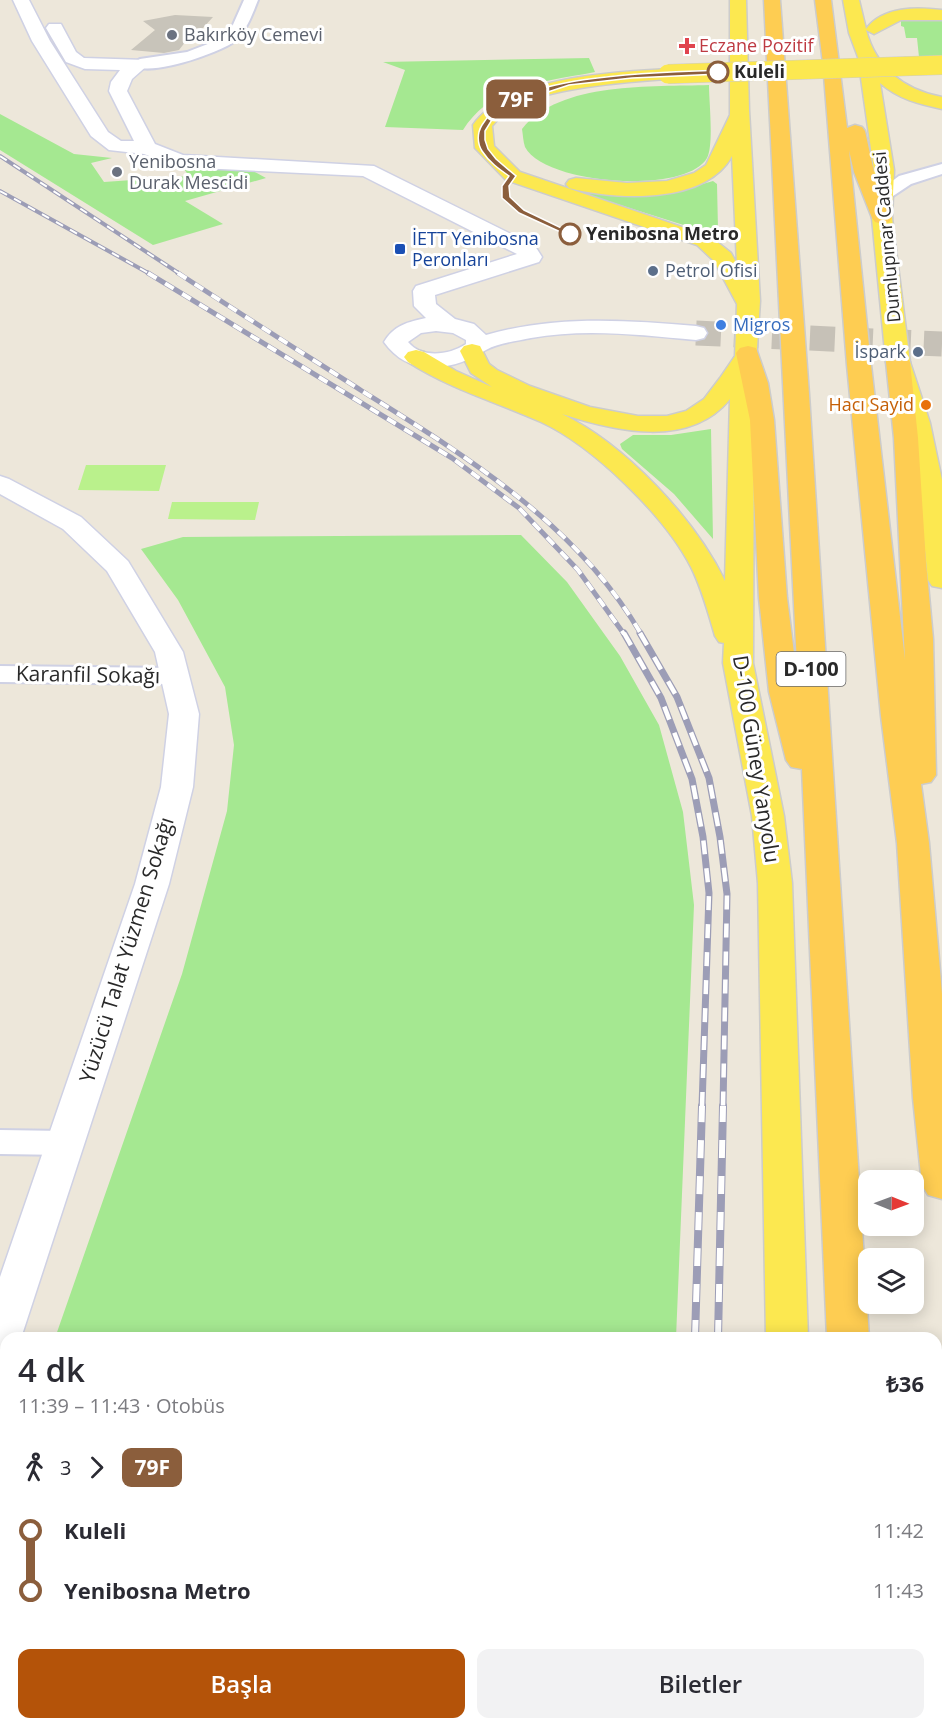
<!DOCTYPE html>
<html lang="tr">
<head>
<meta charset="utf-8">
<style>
  body { margin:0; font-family:"Open Sans",sans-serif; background:#f2f2f3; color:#2b2b33; height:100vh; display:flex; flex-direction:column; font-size:22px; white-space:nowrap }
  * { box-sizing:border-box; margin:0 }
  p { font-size:20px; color:#7c7c81 }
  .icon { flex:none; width:33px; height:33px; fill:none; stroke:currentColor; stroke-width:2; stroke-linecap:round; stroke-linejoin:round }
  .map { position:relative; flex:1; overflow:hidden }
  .side { position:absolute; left:0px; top:1332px; width:942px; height:398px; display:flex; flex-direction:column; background:#fff; border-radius:18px 18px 0 0; box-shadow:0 3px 15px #0003 }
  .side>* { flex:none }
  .badge { padding:0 12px; border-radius:9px; font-size:21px; line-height:39px }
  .needle { width:39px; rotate:91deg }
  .controls { position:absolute; left:858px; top:1170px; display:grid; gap:12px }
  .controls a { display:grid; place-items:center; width:66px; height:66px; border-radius:12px; background:#fff; box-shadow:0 3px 15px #0003; font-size:30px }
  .map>.badge { position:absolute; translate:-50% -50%; box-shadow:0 0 0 3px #fff }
  .legs { display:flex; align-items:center; gap:9px; height:66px; padding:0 18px; font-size:20px }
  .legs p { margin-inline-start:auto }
  .overview { display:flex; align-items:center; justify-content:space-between; height:102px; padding:0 18px }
  h1 { font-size:33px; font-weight:600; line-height:45px }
  .cta { display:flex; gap:12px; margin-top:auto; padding:12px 18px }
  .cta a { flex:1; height:69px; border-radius:12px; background:#b45309; color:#fff; font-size:24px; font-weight:600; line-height:69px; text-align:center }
  .cta a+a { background:#f2f2f3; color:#2b2b33 }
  ul { padding:0 18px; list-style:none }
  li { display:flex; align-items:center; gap:21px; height:60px; font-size:22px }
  li i { display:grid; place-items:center; width:9px; height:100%; margin:0 8px; background:currentColor }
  li i::after { content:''; width:15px; height:15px; margin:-8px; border:4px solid; border-radius:50%; background:#fff }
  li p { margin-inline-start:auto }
  li:first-child i { background:linear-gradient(#0000 50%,currentColor 0) }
  li:last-child i { background:linear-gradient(currentColor 50%,#0000 0) }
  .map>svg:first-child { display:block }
  .green { fill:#a5e891 }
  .pitch { fill:#baf18c }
  .building { fill:#c8c4ba }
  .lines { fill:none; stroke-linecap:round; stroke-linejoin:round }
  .tertiary-tunnel { stroke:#c6c1b7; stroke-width:25; stroke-dasharray:25 13; stroke-linecap:butt }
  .minor-casing { stroke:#cfd1e4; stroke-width:4 }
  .tertiary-casing { stroke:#cfd1e4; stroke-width:3 }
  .primary-casing { stroke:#ccc; stroke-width:3 }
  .trunk-casing { stroke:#ccc; stroke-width:3 }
  .minor { fill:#fff; fill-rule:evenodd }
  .tertiary { fill:#fff; fill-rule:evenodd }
  .primary { fill:#fce850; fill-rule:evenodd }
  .trunk { fill:#fecd52; fill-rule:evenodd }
  .rail-far3-casing { stroke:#9c9db6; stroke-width:4 }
  .rail-far2-casing { stroke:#9c9db6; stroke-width:5 }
  .rail-far1-casing { stroke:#9c9db6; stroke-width:7 }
  .rail-casing { stroke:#9c9db6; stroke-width:8 }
  .rail-far3 { stroke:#fff; stroke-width:2; stroke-dasharray:8; stroke-linecap:butt }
  .rail-far2 { stroke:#fff; stroke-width:4; stroke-dasharray:10; stroke-linecap:butt }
  .rail-far1 { stroke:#fff; stroke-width:4.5; stroke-dasharray:14; stroke-linecap:butt }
  .rail { stroke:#fff; stroke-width:6; stroke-dasharray:18; stroke-linecap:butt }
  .primary-bridge-casing { stroke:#ccc; stroke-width:20; stroke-linecap:butt }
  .primary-bridge { stroke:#fce850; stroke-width:19 }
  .line-1 { fill:#8b5e3c; stroke:#fff; stroke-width:1.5 }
  .worship-dot { fill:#6b7280; stroke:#fff; stroke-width:2 }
  .health-dot { fill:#e0444e; stroke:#fff; stroke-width:2 }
  .stop-1-dot { fill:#fff; stroke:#8b5e3c; stroke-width:3 }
  .transit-dot { fill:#1a4fb4; stroke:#fff; stroke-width:2 }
  .service-dot { fill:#5c6f8a; stroke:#fff; stroke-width:2 }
  .shop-dot { fill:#3f7fe0; stroke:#fff; stroke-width:2 }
  .food-dot { fill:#e8710a; stroke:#fff; stroke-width:2 }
  .labels { text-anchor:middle; stroke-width:6; stroke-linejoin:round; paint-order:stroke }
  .far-worship-label { font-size:18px; fill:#5b616d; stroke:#fff; text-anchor:start }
  .far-health-label { font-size:18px; fill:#be3a42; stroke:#fff; text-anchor:start }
  .far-stop-label { font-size:18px; font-weight:bold; fill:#292929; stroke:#fff; text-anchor:start }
  .far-street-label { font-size:18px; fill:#292929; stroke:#fff }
  .far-transit-label { font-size:18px; fill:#164399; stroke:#fff; text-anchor:start }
  .far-service-label { font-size:18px; fill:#4e5e75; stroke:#fff; text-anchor:start }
  .far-shop-label { font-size:18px; fill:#366cbe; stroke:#fff; text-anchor:start }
  .far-food-label { font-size:18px; fill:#c56008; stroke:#fff; text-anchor:end }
  .shield { fill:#fff; stroke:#696969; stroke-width:1.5 }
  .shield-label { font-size:20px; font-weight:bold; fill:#292929 }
  .street-label { font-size:21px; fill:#292929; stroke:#fff }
</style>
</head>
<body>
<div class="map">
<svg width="942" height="1729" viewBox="0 0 942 1729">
  <rect width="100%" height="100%" fill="#ede7da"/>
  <path class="green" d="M942 19V58L919 57 917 38H906L904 27 901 26V20Z
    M589 58 595 72C545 82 492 84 463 130L385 127 405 70 383 62Z
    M709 85C709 102 714 145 707 158 686 195 545 185 525 147 523 141 523 135 522 129 560 81 653 87 709 85Z
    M0 114 74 154 112 158 91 163 104 182 189 176 182 166 255 172 266 178 185 201 223 224 153 245 0 150Z
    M713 181 717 184 718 229 712 234 579 192H675Z
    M711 429 713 539 674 494 622 449 620 444 633 435H671Z
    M521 535 567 582 620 656 659 725 683 812 694 905 676 1338H55L182 974 227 811 234 745 225 687 178 600 141 549 183 537Z
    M6 1501V1724H662V1729H0V1521Z"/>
  <path class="pitch" d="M86 465H166L159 491 78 490Z
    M172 502H259L255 520 168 519Z"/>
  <path class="building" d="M175 15 213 17 192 40 186 41 179 50 164 53 131 50 155 30 143 21Z"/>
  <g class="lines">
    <path class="tertiary-tunnel" d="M696 333 942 344"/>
    <defs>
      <path id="minor" d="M244 0H258C252 15 247 30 235 41 220 53 145 79 132 64L140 59 187 52 213 42 232 27Z
        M942 164V174L911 184 890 198H878L875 194 899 176Z
        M0 666 175 668 184 671 188 676 184 681 175 684 0 682Z
        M0 1130 65 1131 77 1135 82 1143 77 1151 65 1155 0 1154Z"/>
      <path id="tertiary" d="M13 0H29L50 41 108 132 121 141H134L109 91 111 82 120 70 85 69 66 62 46 28 49 24H61L76 52 84 58 146 60 149 64 132 79 127 91 155 144 183 155 374 166 535 246 542 257 539 262 435 295 436 304 455 319 474 324 486 335C555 315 625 320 696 326L704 328 707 333 704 338 696 340C641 335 585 328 531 338 517 341 498 343 486 350 470 359 455 367 435 367 413 368 397 360 384 342 394 325 408 322 426 318L414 306 413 291 416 286 517 254 363 176 180 167 144 154 109 150 91 136 32 41ZM436 331 453 333 466 340V344C449 355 422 359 408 342L421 333Z
        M0 476 9 479 81 517 128 561 183 652 199 714 193 787 169 884 21 1338H6V1353L0 1354V1277L135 884 161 787 169 714 155 652 107 571 63 529 0 494Z"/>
      <path id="primary" d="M730 0H746L749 110 760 301 754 394 753 663 784 816 792 883 808 1338H766L758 883 752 816 723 663 724 643 719 642 715 636C708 612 702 589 691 567 665 516 593 446 541 422 496 402 450 389 408 362L404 357 408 352 416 350 424 352 456 371 492 387 471 373 460 351 464 346 472 344 480 346 489 364 497 370 530 386 590 407 638 416H667L686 411 704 399 720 378 735 356 736 332 737 304 714 261 697 245 506 180 475 148 473 125C506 77 614 72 668 69L674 70 677 74 674 78 668 79C628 82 535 88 505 113 500 116 496 122 492 126L494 146 520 172 711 237 731 253 737 264 732 156C705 205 616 200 569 188L566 184 569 180 576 178 627 183 667 181 694 173 706 165 730 115ZM730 399 725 581C695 519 625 444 562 414 615 431 689 449 730 399Z
        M843 0H859L866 29C883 6 917 7 942 10V20H901L874 34 866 30C876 68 904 90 942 97V109C919 104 898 99 880 83L894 170 892 218 910 362 930 423 942 480V588L932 586 928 580 920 500 906 423 886 362 872 218 874 170 858 57 849 33Z
        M778 1724H827L829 1729H779Z"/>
      <path id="trunk" d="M764 0H780L809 394 869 1338H827L802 769 791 767 786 760 769 692 759 598 750 420 736 353 740 348 748 346 756 348 768 383 774 420 787 598 798 685Z
        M815 0H831L847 128 855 125 862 127 865 131 874 172 892 218 889 222 882 224 875 222 872 218 854 172 849 150 871 365 905 660 894 438 886 362 890 357 898 355 906 357 910 362 918 438 926 562 933 639 936 775 931 782 921 784 929 843 942 994V1199L928 1195 922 1185 913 1098 897 843 881 716 847 365 823 63Z
        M845 1724H893L894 1729H844Z"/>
    </defs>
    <use href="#minor" class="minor-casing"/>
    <use href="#tertiary" class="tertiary-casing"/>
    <use href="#primary" class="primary-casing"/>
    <use href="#trunk" class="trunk-casing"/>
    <use href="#minor" class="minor"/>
    <use href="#tertiary" class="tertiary"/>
    <use href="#primary" class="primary"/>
    <use href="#trunk" class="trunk"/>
    <defs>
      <path id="rail-far3" d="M0 156 180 274
        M0 191 150 274"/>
      <path id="rail-far2" d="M148 273 452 458 519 508 578 570 624 634
        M178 273C239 313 301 352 362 391 467 457 577 524 641 634"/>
      <path id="rail-far1" d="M624 633 661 698 692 779 703 837 709 893 702 1107
        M640 633 677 697 709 778 720 837 727 894 723 1107"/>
      <path id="rail" d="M695 1338 702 1106
        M718 1338 723 1106
        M679 1724V1729
        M706 1724V1729"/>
    </defs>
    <use href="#rail-far3" class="rail-far3-casing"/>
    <use href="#rail-far2" class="rail-far2-casing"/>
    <use href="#rail-far1" class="rail-far1-casing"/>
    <use href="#rail" class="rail-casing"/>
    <use href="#rail-far3" class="rail-far3"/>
    <use href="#rail-far2" class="rail-far2"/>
    <use href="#rail-far1" class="rail-far1"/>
    <use href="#rail" class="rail"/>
    <defs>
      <path id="primary-bridge" d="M668 74 942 65"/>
    </defs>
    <use href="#primary-bridge" class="primary-bridge-casing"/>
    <use href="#primary-bridge" class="primary-bridge"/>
  </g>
  <path class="line-1" d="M718 70 720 74 632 78 569 85 512 104 493 118 485 131V140L488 149 496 159 516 176 509 186 510 197 524 210 574 234 567 235 519 213 502 198V186L509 176C499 169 489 162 482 151 477 143 477 133 482 125 513 72 661 73 718 70Z"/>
  <g class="worship-dot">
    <circle cx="172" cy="35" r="6"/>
    <circle cx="117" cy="172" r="6"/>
  </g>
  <path class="health-dot" d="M684 37h6v6h6v6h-6v6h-6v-6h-6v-6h6z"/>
  <g class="stop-1-dot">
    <circle cx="718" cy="72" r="10"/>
    <circle cx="570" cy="234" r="10"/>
  </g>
  <rect class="transit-dot" x="394" y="243" width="12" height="12" rx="3"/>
  <g class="service-dot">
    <circle cx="653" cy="271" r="6"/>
    <circle cx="918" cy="352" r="6"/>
  </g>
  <circle class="shop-dot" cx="721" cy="325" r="6"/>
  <circle class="food-dot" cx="926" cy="405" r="6"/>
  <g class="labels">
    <g class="far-worship-label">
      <text x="184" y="41">Bakırköy Cemevi</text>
      <text x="129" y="168">Yenibosna<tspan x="129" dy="21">Durak Mescidi</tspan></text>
    </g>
    <g class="far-health-label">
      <text x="699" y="52">Eczane Pozitif</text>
    </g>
    <g class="far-stop-label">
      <text x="734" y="78">Kuleli</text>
      <text x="586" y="240">Yenibosna Metro</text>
    </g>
    <g class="far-street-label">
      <text transform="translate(887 237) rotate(-95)" y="6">Dumlupınar Caddesi</text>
    </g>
    <g class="far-transit-label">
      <text x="412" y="245">İETT Yenibosna<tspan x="412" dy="21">Peronları</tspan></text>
    </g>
    <g class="far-service-label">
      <text x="665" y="277">Petrol Ofisi</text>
      <text x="906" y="358" text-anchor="end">İspark</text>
    </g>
    <g class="far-shop-label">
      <text x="733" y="331">Migros</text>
    </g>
    <g class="far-food-label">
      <text x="914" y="411">Hacı Sayid</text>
    </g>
    <rect class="shield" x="776.5" y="652" width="69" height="34" rx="4.5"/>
    <g class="shield-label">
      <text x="811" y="676">D-100</text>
    </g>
    <g class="street-label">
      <text transform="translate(88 675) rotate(1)" y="7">Karanfil Sokağı</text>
      <text transform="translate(756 759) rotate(81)" y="7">D-100 Güney Yanyolu</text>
      <text transform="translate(127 950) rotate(-73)" y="7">Yüzücü Talat Yüzmen Sokağı</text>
    </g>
  </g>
</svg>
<div class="controls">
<a><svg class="needle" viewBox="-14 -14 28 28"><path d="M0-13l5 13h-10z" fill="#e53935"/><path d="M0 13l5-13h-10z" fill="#7c7c81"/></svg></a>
<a><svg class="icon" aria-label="layers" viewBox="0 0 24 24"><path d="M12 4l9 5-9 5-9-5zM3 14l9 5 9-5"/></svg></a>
</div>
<b class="badge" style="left:516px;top:99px;background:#8b5e3c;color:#fff">79F</b>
<section class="side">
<div class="overview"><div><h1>4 dk</h1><p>11:39 – 11:43 · Otobüs</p></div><b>₺36</b></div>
<div class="legs"><svg class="icon" aria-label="walk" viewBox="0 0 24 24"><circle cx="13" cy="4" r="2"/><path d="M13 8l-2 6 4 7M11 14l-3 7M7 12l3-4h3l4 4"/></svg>3<svg class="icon" aria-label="forward" viewBox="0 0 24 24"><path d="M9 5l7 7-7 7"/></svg><b class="badge" style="background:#8b5e3c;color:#fff">79F</b></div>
<ul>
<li><i style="color:#8b5e3c"></i><b>Kuleli</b><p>11:42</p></li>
<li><i style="color:#8b5e3c"></i><b>Yenibosna Metro</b><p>11:43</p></li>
</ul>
<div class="cta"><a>Başla</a><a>Biletler</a></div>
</section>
</div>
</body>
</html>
